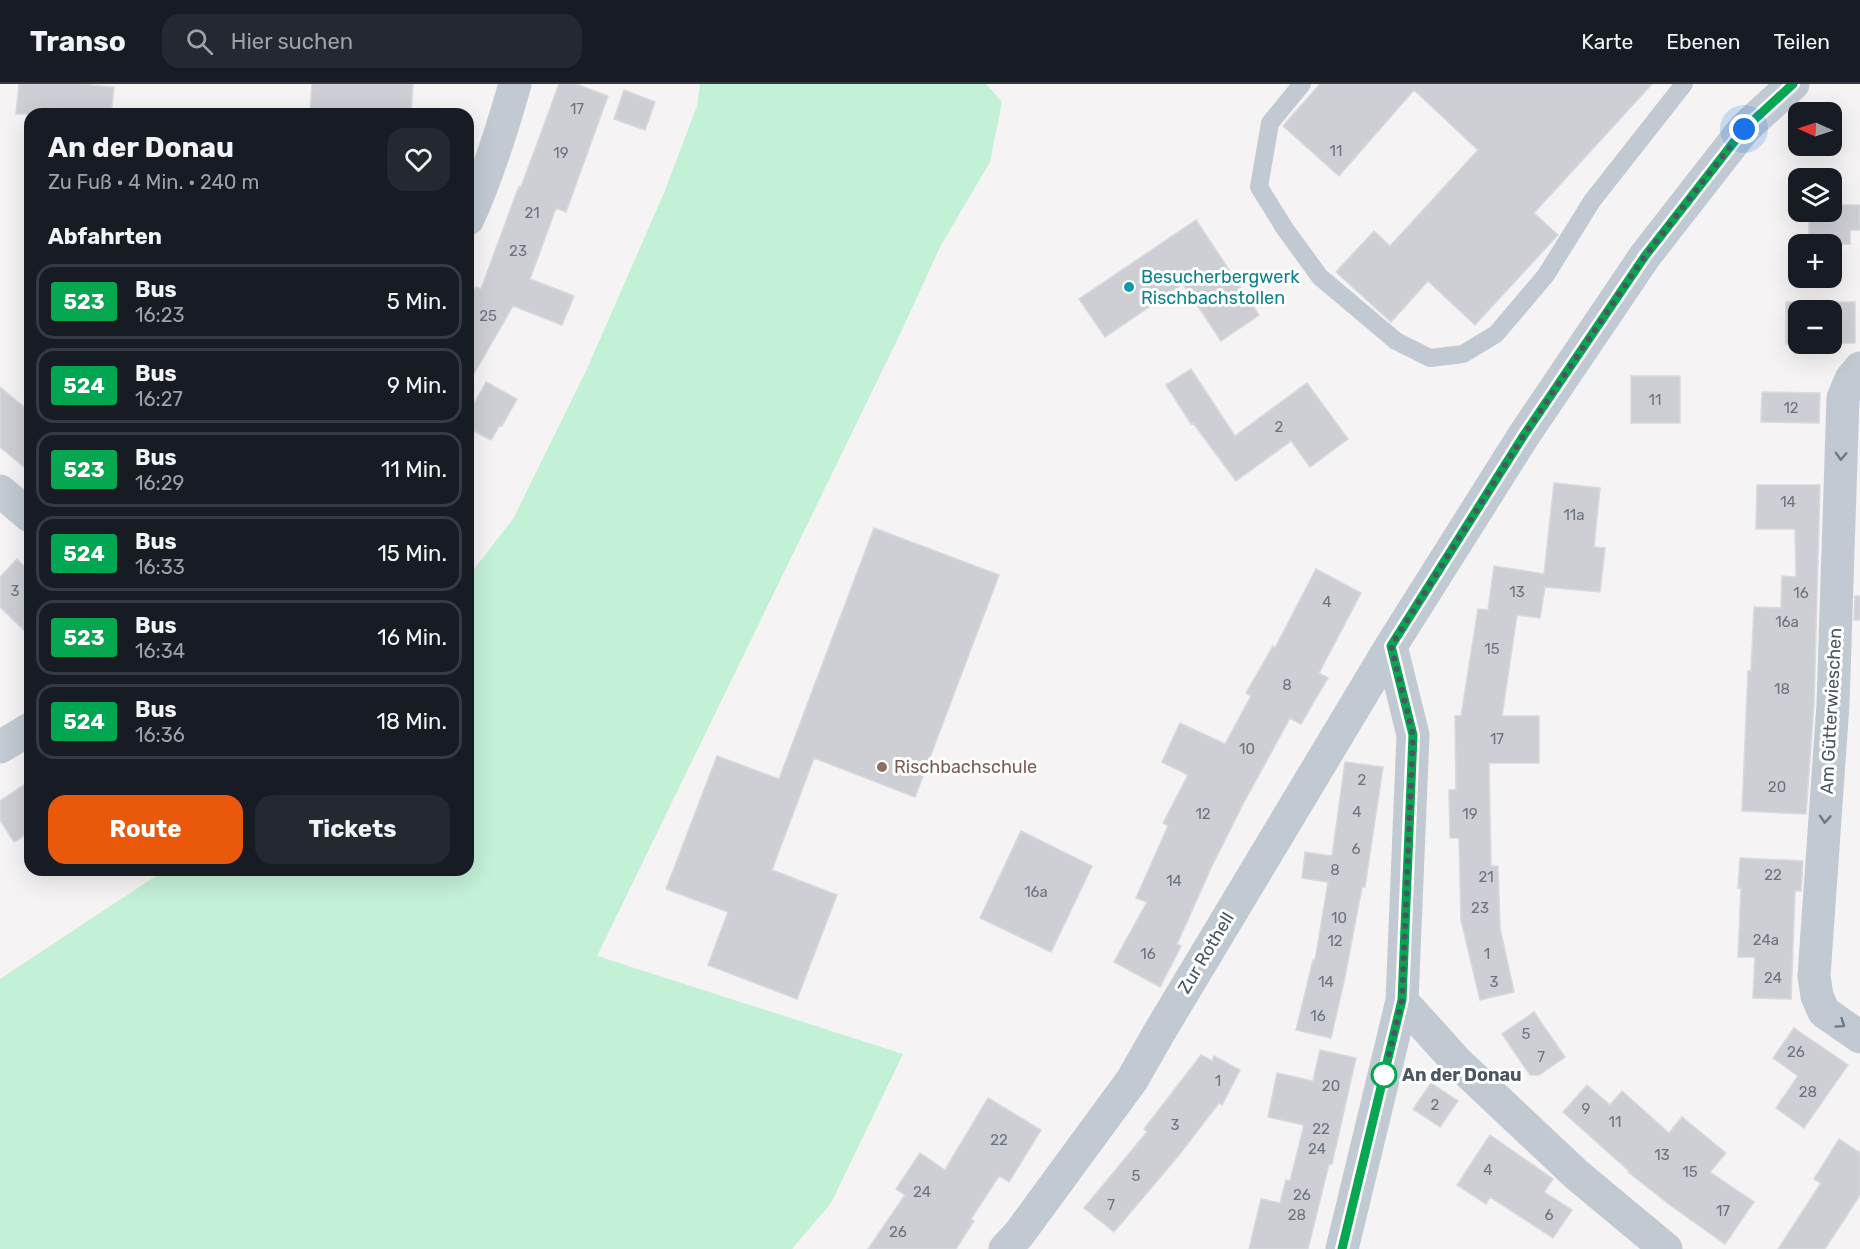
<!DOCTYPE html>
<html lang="de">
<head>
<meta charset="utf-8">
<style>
  body { margin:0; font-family:Rubik,sans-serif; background:#242831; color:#f1f3f6; height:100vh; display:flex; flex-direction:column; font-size:22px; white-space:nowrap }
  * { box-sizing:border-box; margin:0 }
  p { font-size:20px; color:#9ea1a6 }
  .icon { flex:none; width:33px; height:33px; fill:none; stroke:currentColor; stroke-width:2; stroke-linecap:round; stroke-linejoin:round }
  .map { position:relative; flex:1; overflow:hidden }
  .side { position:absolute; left:24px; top:24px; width:450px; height:768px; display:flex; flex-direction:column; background:#171b24; border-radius:18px; box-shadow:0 6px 24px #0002 }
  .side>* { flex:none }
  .badge { padding:0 12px; border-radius:4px; font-size:21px; line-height:39px }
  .needle { width:39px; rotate:273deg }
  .buttons { position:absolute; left:1788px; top:18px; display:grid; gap:12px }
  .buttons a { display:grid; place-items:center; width:54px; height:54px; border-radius:12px; background:#171b24; box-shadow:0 6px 24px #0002; font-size:30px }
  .you { position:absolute; width:30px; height:30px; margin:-15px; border:4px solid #fff; border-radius:50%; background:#1a73e8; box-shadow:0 0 0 9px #1a73e833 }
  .map>.badge { position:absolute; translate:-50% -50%; box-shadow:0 0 0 3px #fff }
  h2 { padding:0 24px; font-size:22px; line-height:54px }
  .round { display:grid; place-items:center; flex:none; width:63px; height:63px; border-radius:18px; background:#242831 }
  .head { display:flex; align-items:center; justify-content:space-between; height:102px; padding:0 24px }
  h1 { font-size:28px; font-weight:700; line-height:45px }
  .action { display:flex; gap:12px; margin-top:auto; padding:12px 24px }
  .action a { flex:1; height:69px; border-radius:18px; background:#ea580c; color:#fff; font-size:24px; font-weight:700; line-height:69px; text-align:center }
  .action a+a { background:#242831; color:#f1f3f6 }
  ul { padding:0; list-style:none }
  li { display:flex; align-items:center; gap:18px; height:75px; margin:0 12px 9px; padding:0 12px; border:3px solid #363941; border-radius:18px }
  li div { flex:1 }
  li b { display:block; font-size:22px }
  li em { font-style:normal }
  li .badge { min-width:66px; font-weight:700; text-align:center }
  header { display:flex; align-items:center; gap:36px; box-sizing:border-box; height:84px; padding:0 30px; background:#171b24; border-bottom:2px solid #363941 }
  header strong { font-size:28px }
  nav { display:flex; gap:33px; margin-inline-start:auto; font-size:21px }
  .search { width:420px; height:54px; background:#242831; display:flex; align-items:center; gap:15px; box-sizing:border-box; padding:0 21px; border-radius:18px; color:#9ea1a6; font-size:22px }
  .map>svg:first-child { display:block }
  .green { fill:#c3f1d5 }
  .building { fill:#cdcfd5; stroke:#d7d9de; stroke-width:1.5; fill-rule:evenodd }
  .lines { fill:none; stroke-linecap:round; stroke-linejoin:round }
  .lane { stroke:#c1cad2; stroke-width:18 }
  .street { stroke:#c1cad2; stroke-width:33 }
  .oneway { stroke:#6e7983 }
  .line-casing { stroke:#fff; stroke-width:14 }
  .line { stroke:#07a650; stroke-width:9 }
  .walk { stroke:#4a5661; stroke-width:6; stroke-dasharray:0 10.8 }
  .culture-dot { fill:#0f9aa8; stroke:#fff; stroke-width:2 }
  .education-dot { fill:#8d6e63; stroke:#fff; stroke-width:2 }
  .stop-dot { fill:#fff; stroke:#07a650; stroke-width:3 }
  .labels { text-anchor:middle; stroke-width:6; stroke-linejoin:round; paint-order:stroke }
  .number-label { font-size:15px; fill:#6b747e }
  .culture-label { font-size:18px; fill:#0d838f; stroke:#fff; text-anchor:start }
  .street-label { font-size:18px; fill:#4a5661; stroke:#fff }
  .education-label { font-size:18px; fill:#785e54; stroke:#fff; text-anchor:start }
  .stop-label { font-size:18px; font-weight:bold; fill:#4a5661; stroke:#fff; text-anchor:start }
</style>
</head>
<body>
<header>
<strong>Transo</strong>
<div class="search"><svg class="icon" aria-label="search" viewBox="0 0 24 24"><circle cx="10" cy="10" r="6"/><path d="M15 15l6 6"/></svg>Hier suchen</div>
<nav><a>Karte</a><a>Ebenen</a><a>Teilen</a></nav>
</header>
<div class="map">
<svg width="1860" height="1165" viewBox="0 0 1860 1165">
  <rect width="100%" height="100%" fill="#f5f3f3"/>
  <path class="green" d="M700 0H986L1002 18 990 78 940 163 901 248 597 872 903 970 831 1119 792 1165H0V895L165 786H468V493L513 435 587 285 664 109 697 22Z"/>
  <path class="building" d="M19 0H78L114 3 111 30H16Z
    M312 0H413L411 30H310Z
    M559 0H576L608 12 566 128 556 124 530 195 574 212 562 241 513 222 468 300V217L476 203 481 205 519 102 521 103Z
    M1320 0H1652L1534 129 1558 151 1475 241 1428 197 1391 238 1336 188 1374 147 1390 162 1478 66 1414 6 1339 92 1283 42Z
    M624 6 655 18 645 46 614 35Z
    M1832 121H1860V146H1850V160H1809V128H1832Z
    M1196 136 1259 231 1221 257 1183 200 1105 253 1079 215Z
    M1786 218H1855V259L1786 260ZM1798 226H1832V260H1798Z
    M1191 285 1235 352 1307 299 1348 355 1310 383 1291 357 1236 397 1193 339 1191 340 1166 301Z
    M1631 292H1680V339H1631Z
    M486 298 517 315 502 342 500 341 491 356 468 344V331Z
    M0 303 30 328V388L0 363Z
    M1762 308 1820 309 1819 339 1761 338Z
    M1554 399 1600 404 1594 463 1605 464 1600 508 1545 503 1540 534 1517 531 1502 632H1539V679H1489L1491 782H1498L1500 844 1514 908 1480 916 1461 836 1459 754H1450L1449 706H1456L1455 632H1461L1478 525 1488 526 1494 482 1544 490Z
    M1757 401H1820L1814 619 1806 730 1742 727 1748 587H1751L1754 523 1781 524 1782 492 1796 493 1795 445H1756Z
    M874 444 999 491 915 713 814 674 772 786 837 811 797 915 708 881 728 828 666 805 717 672 779 695Z
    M17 475 30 488V552L0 523V493Z
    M1316 485 1361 509 1319 589 1328 594 1301 640 1290 634 1243 720 1212 782 1177 860 1181 862 1160 903 1114 878 1147 818 1136 814 1168 742 1163 739 1188 691 1162 678 1180 639 1225 660 1251 612 1246 609 1273 562 1275 564Z
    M1855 512H1860V536H1854Z
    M1345 678 1383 683 1365 803H1362L1345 893 1331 954 1296 946 1313 876H1315L1328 798 1302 794 1305 768 1332 772Z
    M30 697V748L14 758 0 736V717Z
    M1021 747 1092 782 1051 868 980 834Z
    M1740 774 1803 777 1801 807H1795L1791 915 1753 914 1755 873H1738L1741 804H1738Z
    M1534 928 1565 973 1539 991H1530L1502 950Z
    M1794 944 1848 981 1804 1044 1776 1024 1798 992 1773 974Z
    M1320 966 1356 974 1332 1080H1329L1308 1165H1249L1261 1115 1280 1119 1286 1096 1290 1097 1304 1041 1268 1033 1277 989 1313 997Z
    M1201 971 1212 977 1214 972 1240 986 1222 1021 1219 1019 1179 1071 1114 1148 1084 1124 1147 1048 1144 1045Z
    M1431 999 1458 1017 1440 1043 1413 1025Z
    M1587 1001 1610 1021 1622 1007 1669 1049 1682 1033 1726 1069 1710 1088 1754 1118 1725 1160 1670 1121 1628 1088 1629 1087 1563 1028Z
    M988 1014 1041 1046 1009 1098 999 1092 971 1135 974 1137 956 1165H868L905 1111 896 1105 920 1069 945 1086Z
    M1490 1051 1553 1095 1544 1108 1572 1126 1553 1154 1490 1113 1486 1120 1457 1101Z
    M1839 1055 1860 1069V1111L1825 1165H1778L1821 1099 1814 1095Z"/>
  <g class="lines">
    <path class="lane" d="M1302 0 1270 39 1259 103 1285 145 1320 193 1396 257 1430 274 1463 270 1496 250 1546 191 1592 117 1684 0"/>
    <path class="street" d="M468 135C488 91 502 46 515 0
      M1860 284 1851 295 1843 314 1833 620 1814 892 1817 912 1824 928 1860 953
      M0 407 30 432
      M0 663 30 645
      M1402 917 1457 978 1577 1091 1666 1165
      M1005 1165 1019 1150 1132 996 1160 947 1391 562 1524 351 1645 172 1744 45 1793 0
      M1342 1165 1402 917 1413 651 1391 562"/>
  </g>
  <defs><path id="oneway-chevron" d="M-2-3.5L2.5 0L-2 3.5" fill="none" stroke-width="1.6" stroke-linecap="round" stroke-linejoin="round" transform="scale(1.5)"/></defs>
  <g class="oneway">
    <use href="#oneway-chevron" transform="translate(1841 372) rotate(92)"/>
    <use href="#oneway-chevron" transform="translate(1825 735) rotate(94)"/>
    <use href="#oneway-chevron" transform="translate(1841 940) rotate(35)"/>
  </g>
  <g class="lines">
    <defs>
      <path id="line" d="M1342 1165 1402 916 1413 651 1391 562 1524 351 1645 172 1744 45 1793 0"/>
    </defs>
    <use href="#line" class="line-casing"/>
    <use href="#line" class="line"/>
    <path class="walk" d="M1384 991 1402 916 1413 651 1391 562 1524 351 1645 172 1744 45"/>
  </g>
  <circle class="culture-dot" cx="1129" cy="203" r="6"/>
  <circle class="education-dot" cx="882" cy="683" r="6"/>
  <circle class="stop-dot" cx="1384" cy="991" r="12"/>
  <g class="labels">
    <g class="number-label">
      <text x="577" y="30">17</text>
      <text x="1336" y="72">11</text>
      <text x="561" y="74">19</text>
      <text x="532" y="134">21</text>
      <text x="518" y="172">23</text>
      <text x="488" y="237">25</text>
      <text x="1655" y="321">11</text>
      <text x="1791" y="329">12</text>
      <text x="1279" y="348">2</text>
      <text x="1788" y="423">14</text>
      <text x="1574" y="436">11a</text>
      <text x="15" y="512">3</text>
      <text x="1517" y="513">13</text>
      <text x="1801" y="514">16</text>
      <text x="1327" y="523">4</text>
      <text x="1787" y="543">16a</text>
      <text x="1492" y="570">15</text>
      <text x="1287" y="606">8</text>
      <text x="1782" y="610">18</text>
      <text x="1497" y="660">17</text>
      <text x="1247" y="670">10</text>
      <text x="1362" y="701">2</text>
      <text x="1777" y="708">20</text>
      <text x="1357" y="733">4</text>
      <text x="1203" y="735">12</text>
      <text x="1470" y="735">19</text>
      <text x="1356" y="770">6</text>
      <text x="1335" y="791">8</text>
      <text x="1773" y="796">22</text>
      <text x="1486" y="798">21</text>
      <text x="1174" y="802">14</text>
      <text x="1036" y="813">16a</text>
      <text x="1480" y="829">23</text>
      <text x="1339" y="839">10</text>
      <text x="1766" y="861">24a</text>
      <text x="1335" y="862">12</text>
      <text x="1148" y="875">16</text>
      <text x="1487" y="875">1</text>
      <text x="1773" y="899">24</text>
      <text x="1326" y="903">14</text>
      <text x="1494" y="903">3</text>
      <text x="1318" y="937">16</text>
      <text x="1526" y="955">5</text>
      <text x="1796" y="973">26</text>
      <text x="1541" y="978">7</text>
      <text x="1218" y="1002">1</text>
      <text x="1331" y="1007">20</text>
      <text x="1808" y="1013">28</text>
      <text x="1435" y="1026">2</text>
      <text x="1586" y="1030">9</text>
      <text x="1615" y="1043">11</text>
      <text x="1175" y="1046">3</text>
      <text x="1321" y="1050">22</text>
      <text x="999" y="1061">22</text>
      <text x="1317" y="1070">24</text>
      <text x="1662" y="1076">13</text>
      <text x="1488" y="1091">4</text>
      <text x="1690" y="1093">15</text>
      <text x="1136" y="1097">5</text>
      <text x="922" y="1113">24</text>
      <text x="1302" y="1116">26</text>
      <text x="1111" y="1126">7</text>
      <text x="1723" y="1132">17</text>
      <text x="1297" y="1136">28</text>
      <text x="1549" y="1136">6</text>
      <text x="898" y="1153">26</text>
    </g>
    <g class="culture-label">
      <text x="1141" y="199">Besucherbergwerk<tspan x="1141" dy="21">Rischbachstollen</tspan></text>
    </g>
    <g class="street-label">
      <text transform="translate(1831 627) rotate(-87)" y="6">Am Gütterwieschen</text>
      <text transform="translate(1206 869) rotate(-59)" y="6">Zur Rothell</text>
    </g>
    <g class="education-label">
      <text x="894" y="689">Rischbachschule</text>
    </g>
    <g class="stop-label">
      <text x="1402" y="997">An der Donau</text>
    </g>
  </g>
</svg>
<div class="buttons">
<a><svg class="needle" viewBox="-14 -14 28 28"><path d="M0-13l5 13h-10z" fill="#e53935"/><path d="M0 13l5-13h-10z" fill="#9ea1a6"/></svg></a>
<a><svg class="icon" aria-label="layers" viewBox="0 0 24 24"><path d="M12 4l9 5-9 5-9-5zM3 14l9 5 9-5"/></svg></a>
<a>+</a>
<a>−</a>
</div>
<div class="you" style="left:1744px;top:45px"></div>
<section class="side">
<div class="head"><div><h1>An der Donau</h1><p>Zu Fuß · 4 Min. · 240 m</p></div><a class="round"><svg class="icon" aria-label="heart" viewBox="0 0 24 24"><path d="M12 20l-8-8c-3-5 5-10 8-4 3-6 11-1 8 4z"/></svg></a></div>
<h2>Abfahrten</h2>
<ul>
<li><span class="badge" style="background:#07a650;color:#fff">523</span><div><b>Bus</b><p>16:23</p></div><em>5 Min.</em></li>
<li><span class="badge" style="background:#00a651;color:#fff">524</span><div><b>Bus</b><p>16:27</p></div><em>9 Min.</em></li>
<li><span class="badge" style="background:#07a650;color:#fff">523</span><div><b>Bus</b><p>16:29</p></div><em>11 Min.</em></li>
<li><span class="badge" style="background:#00a651;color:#fff">524</span><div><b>Bus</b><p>16:33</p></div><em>15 Min.</em></li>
<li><span class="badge" style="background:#07a650;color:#fff">523</span><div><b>Bus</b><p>16:34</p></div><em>16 Min.</em></li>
<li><span class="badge" style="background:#00a651;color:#fff">524</span><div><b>Bus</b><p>16:36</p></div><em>18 Min.</em></li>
</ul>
<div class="action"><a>Route</a><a>Tickets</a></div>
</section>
</div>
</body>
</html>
